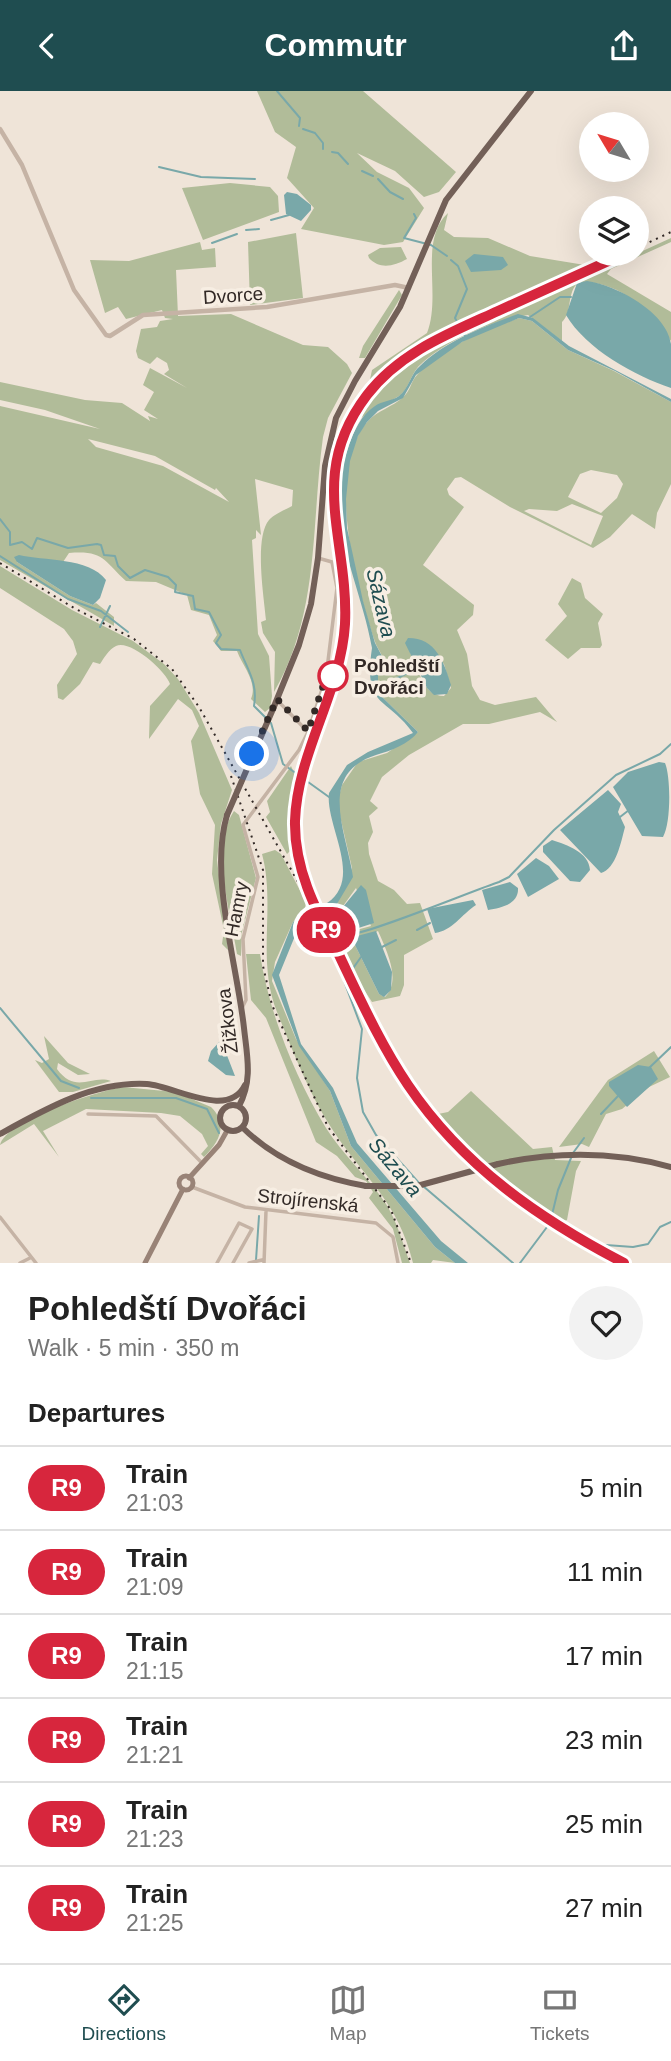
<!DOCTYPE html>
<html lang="en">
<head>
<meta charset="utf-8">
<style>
  body { margin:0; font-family:Helvetica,sans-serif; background:#f2f2f2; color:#222; height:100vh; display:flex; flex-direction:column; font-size:26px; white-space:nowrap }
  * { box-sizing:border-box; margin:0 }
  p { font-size:23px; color:#767676 }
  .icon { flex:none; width:38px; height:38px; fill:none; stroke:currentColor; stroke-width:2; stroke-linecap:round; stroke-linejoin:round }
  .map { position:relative; height:1172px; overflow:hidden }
  .sheet { display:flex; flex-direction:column; background:#fff; flex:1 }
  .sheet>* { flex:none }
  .badge { padding:0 14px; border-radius:23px; font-size:24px; line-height:46px }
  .needle { width:46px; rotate:308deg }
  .tools { position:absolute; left:579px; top:21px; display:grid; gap:14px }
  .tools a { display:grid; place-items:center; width:70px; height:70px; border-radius:50%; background:#fff; box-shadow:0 7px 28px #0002; font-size:35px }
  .you { position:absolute; width:35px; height:35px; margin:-18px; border:5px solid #fff; border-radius:50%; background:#1a73e8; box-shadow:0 0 0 10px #1a73e833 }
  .map>.badge { position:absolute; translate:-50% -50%; box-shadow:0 0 0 4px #fff }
  h2 { padding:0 28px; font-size:26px; line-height:63px }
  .round { display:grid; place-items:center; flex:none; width:74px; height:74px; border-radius:37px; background:#f2f2f2 }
  .headline { display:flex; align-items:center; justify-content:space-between; height:119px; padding:0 28px }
  h1 { font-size:33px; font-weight:600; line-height:52px }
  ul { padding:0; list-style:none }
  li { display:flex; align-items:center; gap:21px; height:84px; padding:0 28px; border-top:2px solid #e0e0e0 }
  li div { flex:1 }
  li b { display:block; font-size:26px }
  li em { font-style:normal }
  li .badge { min-width:77px; font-weight:700; text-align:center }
  header { display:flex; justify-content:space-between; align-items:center; height:91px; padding:0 28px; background:#1f4d50; color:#fff; font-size:32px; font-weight:600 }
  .tabs { display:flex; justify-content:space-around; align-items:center; height:98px; border-top:2px solid #e0e0e0; background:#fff; font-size:19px; color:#767676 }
  .tabs a { display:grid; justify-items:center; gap:4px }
  .tabs .selected { color:#1f4d50 }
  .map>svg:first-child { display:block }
  .green { fill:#b1bc99; fill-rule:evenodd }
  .water { fill:#79a8a9 }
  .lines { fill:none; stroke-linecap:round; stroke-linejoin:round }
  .stream { stroke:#79a8a9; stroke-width:2 }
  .minor { stroke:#c5b3a5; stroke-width:3.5 }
  .tertiary { stroke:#c5b3a5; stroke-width:4.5 }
  .secondary { stroke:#998377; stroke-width:5 }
  .primary { stroke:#736058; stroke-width:6 }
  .rail { stroke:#322926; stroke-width:2; stroke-dasharray:2 5; stroke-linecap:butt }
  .primary-bridge { stroke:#736058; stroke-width:6 }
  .line-casing { stroke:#fff; stroke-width:16 }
  .line { stroke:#d7263d; stroke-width:10 }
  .walk { stroke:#322926; stroke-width:7; stroke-dasharray:0 12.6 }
  .stop-dot { fill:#fff; stroke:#d7263d; stroke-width:3.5 }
  .labels { text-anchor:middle; stroke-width:7; stroke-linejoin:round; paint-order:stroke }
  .street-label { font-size:19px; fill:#322926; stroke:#f7eee3 }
  .stop-label { font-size:19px; font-weight:bold; fill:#322926; stroke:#f7eee3; text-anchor:start }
  .water-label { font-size:21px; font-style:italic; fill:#1f4d50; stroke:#f7eee3 }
</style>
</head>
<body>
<header><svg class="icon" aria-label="back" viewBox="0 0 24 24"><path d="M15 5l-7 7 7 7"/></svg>Commutr<svg class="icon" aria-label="share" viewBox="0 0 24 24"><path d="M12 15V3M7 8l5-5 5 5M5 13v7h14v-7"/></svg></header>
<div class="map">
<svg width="671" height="1172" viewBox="0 0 671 1172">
  <rect width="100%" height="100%" fill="#efe4d8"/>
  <path class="green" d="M257 0H363L456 81 439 101 424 106 395 80 357 62 377 81 409 97 424 117 403 151 384 154 301 138 314 117 287 87 296 56 275 41Z
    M230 92 270 96 278 105 279 121 203 149 182 97Z
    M448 122 444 139 454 146 488 147 530 165 591 175C524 205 415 241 368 298L372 279 427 242C442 204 418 150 448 122Z
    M296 142 303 207 250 214 248 151Z
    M671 147V151L611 178 607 183 671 221V250C651 220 619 189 579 191 566 201 573 221 562 231V250L528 224C491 230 447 249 420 274 411 282 408 300 399 305 385 314 374 316 362 327 370 296 400 275 426 259Z
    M200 151 202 159 215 157 216 176 176 179 178 225 231 223 303 254 328 256 347 273 352 282 328 327 323 346C311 432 320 522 274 601L275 561 263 542 261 531 266 529C264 506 254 447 269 429 274 423 285 419 292 415L293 399 255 388 261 444 256 439V447L252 449 258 543 269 565 272 605 270 617 265 621 251 608C258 591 243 576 237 560H221L213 550 217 544 209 524 191 519 187 504 156 491 126 490C104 470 104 459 69 462L63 471 25 466 17 471 70 505 93 514 96 512 114 526V535L0 469V315L100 338 45 319 0 309V291L85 309 122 312 150 330 148 325 158 328 144 319 154 301 143 294 150 277 187 297 164 283 169 279 167 272 157 266 150 273 138 267 136 260 141 238 157 236 160 230 173 228 165 227 162 219 126 228 118 216 105 222 90 169 129 170ZM88 348 155 365 215 399 216 397 229 411 163 375 96 356Z
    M401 156 407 168C394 175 380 179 369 167L368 164 380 157Z
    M399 199 402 204 365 267H359L363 255Z
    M519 227 532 230 568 259 614 280 671 311V393L657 422 655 438 632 423 610 446 593 457 510 416 461 386 455 387 447 398 449 404 464 416 423 474 474 514 473 524 457 539 467 563 472 595 480 609 495 614 536 606 557 631 540 621 489 633H463L409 664 382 686 370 710 378 717 369 725 373 741 368 752 369 763 378 790 394 799 407 813 420 812 433 848 404 864V894L400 905 372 911 355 885 326 820 337 813 352 777 337 712 342 694 358 671 387 662 418 641 378 602V585L383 567C380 560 376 555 374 548 356 492 324 380 368 330 378 319 393 316 403 306 410 301 411 290 417 284 442 256 485 239 519 227ZM591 379 617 384 623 393 617 407 601 422 568 406 580 383ZM572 413 603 425 591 454 524 420 529 418 557 420ZM420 550 444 573 451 597 444 605C422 605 420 578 410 562ZM356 797 371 835 349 841 338 822ZM378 840C386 858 402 890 385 906L379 903 354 852Z
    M0 475 72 519 133 550 164 573 178 588 199 622 232 699 221 733 217 769 228 859 222 853 224 839 212 783 215 734 200 703 191 650 199 635 192 619 178 608 149 648 150 615 170 593C166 580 130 548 116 555 109 558 104 567 100 573L93 571 80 593 63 609 58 607 57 594 77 563 73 550 64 538 0 497Z
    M572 487 581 492 585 507 603 523 598 532 602 554 600 557H581L568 568 545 549 567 525 558 513Z
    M291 675C303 698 292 729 294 756L287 763 266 726 270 721 267 710Z
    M234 720 239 724 256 787 242 841 241 865 237 863C231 824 210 755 234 720Z
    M275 759 281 763 306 811 304 823 293 831 275 871 272 890 296 948 330 1000 351 1055 435 1156 455 1172 433 1169 431 1172H413C398 1111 367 1090 334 1041 310 1006 293 960 277 921 256 869 276 815 262 763Z
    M246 863H260C269 922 295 986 326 1037 343 1064 368 1086 386 1113 397 1130 403 1153 410 1172H402L393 1138 369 1107 373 1101 366 1090 355 1086 337 1065 316 1051 266 927 251 909Z
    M44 945 68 972 90 983 78 984 58 972 57 978C76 1004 92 983 111 990L73 1001H59L35 969 42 972 49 968Z
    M654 960 670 986 649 996 622 1018 606 1023 589 1056 582 1053 559 1056 608 989Z
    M123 996 175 1001 211 1016C229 1034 219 1051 204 1066L201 1063 208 1055 202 1043 180 1025 161 1022 86 1018 43 1040 59 1066 34 1033 0 1054C6 1029 98 1000 123 996Z
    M471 1000 533 1058 552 1056 555 1069 581 1070 576 1080 567 1129 559 1132 496 1086 442 1031 438 1023 448 1021Z"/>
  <path class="water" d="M287 101 297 103 311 114V119L301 130 286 123 284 104Z
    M474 163 503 166 508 174 501 179 471 181 465 170Z
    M587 190C616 194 667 221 671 253 671 267 671 283 671 297 635 285 586 258 566 224L577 192Z
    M518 223 533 227 569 255 671 308V311L615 280 568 259 532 230 519 227 462 251 416 284 403 307 378 320 367 331 358 345 350 370 346 408 347 437 363 510 375 552 383 567 378 585V602L418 641C409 653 390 660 376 664 316 683 347 742 353 786L337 813 297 840 279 884 301 953 333 997 357 1052 441 1150 468 1172H455L435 1156 351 1055 330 1000 299 955 272 884 293 831C304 823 317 819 327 812 364 787 325 735 329 702L347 674 368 661 413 642C386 604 363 618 372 557 359 486 322 429 349 354 354 340 361 324 375 315 382 310 392 310 399 305 408 299 411 282 420 275 445 250 485 235 518 223Z
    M19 464C43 470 89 466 106 489L100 507 93 514 70 505 17 471 14 466Z
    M408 547C436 547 444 571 451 594L447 603 434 604 427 597 405 552Z
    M659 671 665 672C671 686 671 733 663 746L642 745 613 696 628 681Z
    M608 699 621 713 618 721 625 736C621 751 616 778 601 782L560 739Z
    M552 749C567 754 589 761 590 779L580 791 570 790 543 761V755Z
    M536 767 549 775 559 788 528 806 517 783Z
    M510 791 518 797C519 813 501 817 488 819L482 799Z
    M361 794 366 799 374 832 349 840 338 822Z
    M473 809 476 814C462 823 452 840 435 842L427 818Z
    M376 840 392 881 391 899 384 906 379 903 354 852 357 845Z
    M221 949 235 985 226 984 208 970 211 960Z
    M638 974 651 976 658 988 627 1016 609 995V991Z"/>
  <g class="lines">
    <path class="stream" d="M277 0 300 27 299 35
      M303 38 315 42 323 52V58
      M332 61 338 62 348 73
      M159 76 201 86 255 88
      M362 80 373 85
      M378 88 390 101 403 108
      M414 123 416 127 404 147 431 154 447 165
      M271 129 289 124
      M246 139 259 138
      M212 152 237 143
      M451 169 458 175 467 198 455 227 465 245
      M530 226 560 206H571
      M0 428 10 441V454L22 451 32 458 37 447 68 457 97 453 101 454 104 464 115 465 118 475 130 487 145 479 168 486 176 494 175 501 193 505 195 518 209 521 221 544 216 552 221 558 240 559C248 580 258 592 254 615L267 628
      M0 465 68 508 101 520 128 541
      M100 536 110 515
      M378 597 417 577
      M271 632 283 673 329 706
      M620 726 629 719
      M330 817C335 825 340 840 349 843 361 846 477 798 499 791L509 786 554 739 616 684 660 663 671 653
      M417 839 430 832
      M382 856 396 849
      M361 866 344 890 362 938 357 987 363 1021 376 1044 419 1092
      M0 917 61 990 79 997
      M649 977 671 956
      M91 1007H176L207 1018 219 1042
      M601 1023 619 1004
      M573 1062 584 1047
      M423 1095 513 1172
      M606 1154 633 1156 648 1153 660 1136 671 1131
      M256 1169 259 1125
      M520 1172 550 1132 558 1099 571 1067"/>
    <path class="minor" d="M277 609 308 641
      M242 917 246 909 243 848 258 786 243 734 299 659 308 641 326 586 337 497 332 471 318 467
      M88 1023 156 1025 202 1072
      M192 1096 245 1116 376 1132 393 1146 398 1172
      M0 1126 36 1172
      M20 1172 30 1167
      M217 1172 239 1132 252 1138 233 1172
      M249 1172 262 1169
      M264 1172 266 1120"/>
    <path class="tertiary" d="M0 38 22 74 74 199 106 244 110 245 143 224 267 216 395 194 409 197"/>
    <path class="secondary" d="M179 1092a7 7 0 1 1 14 0a7 7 0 1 1-14 0Z
      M189 1087 219 1054 228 1038
      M145 1172 183 1098"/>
    <path class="primary" d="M273 618 299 554 311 513 318 467 325 375 336 327 355 290 400 216 446 109 531 0
      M227 724C209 784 237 873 244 937 247 965 253 989 239 1015
      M220 1027a13 13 0 1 1 26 0a13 13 0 1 1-26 0Z
      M242 1036C276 1070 319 1087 366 1095
      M0 1043C45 1018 94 990 147 993 175 995 228 1029 245 994
      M498 1073C557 1060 613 1060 671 1076"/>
    <path class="rail" d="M637 157 671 141
      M0 472 74 517 134 548 172 578 199 616 302 798
      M231 685 263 779V875L272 914 328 1036 391 1119 411 1172
      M628 1172C532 1122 450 1062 393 967 374 935 359 900 342 867 321 824 296 780 298 730 300 662 343 600 347 532 351 446 308 384 370 303 404 260 455 242 503 220 545 201 587 182 629 163"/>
    <path class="primary-bridge" d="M227 724 273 618
      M366 1095H417L498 1073"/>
  </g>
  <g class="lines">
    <defs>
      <path id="line" d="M624 1172C538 1127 463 1075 408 994 381 954 361 910 340 866 318 823 294 780 295 730 297 662 341 601 345 533 349 448 306 384 367 304 400 261 450 242 498 220 540 201 582 182 624 163"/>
    </defs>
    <use href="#line" class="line-casing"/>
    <use href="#line" class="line"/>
    <path class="walk" d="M252 663 277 608 308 640 326 586 333 585"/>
  </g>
  <circle class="stop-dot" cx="333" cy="585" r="14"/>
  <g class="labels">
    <g class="street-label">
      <text transform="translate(233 204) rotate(-4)" y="7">Dvorce</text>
      <text transform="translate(236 818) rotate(-79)" y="7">Hamry</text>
      <text transform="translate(227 930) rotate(-97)" y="7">Žižkova</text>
      <text transform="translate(308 1109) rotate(6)" y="7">Strojírenská</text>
    </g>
    <g class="stop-label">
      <text x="354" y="581">Pohledští<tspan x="354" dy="22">Dvořáci</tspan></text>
    </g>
    <g class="water-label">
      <text transform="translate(381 512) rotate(77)" y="7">Sázava</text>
      <text transform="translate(395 1076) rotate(50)" y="7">Sázava</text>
    </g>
  </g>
</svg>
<div class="tools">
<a><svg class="needle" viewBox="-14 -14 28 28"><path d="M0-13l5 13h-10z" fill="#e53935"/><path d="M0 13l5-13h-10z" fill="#767676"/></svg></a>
<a><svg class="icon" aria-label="layers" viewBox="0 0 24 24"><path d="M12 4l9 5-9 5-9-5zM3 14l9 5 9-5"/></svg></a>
</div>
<div class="you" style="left:252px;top:663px"></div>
<b class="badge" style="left:326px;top:839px;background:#d7263d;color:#fff">R9</b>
</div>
<section class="sheet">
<div class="headline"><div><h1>Pohledští Dvořáci</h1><p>Walk · 5 min · 350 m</p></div><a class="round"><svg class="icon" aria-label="heart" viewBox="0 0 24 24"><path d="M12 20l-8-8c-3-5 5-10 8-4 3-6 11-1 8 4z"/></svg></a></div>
<h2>Departures</h2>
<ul>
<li><span class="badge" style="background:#d7263d;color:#fff">R9</span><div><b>Train</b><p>21:03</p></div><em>5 min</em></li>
<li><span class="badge" style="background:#d7263d;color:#fff">R9</span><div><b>Train</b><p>21:09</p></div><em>11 min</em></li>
<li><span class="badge" style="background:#d7263d;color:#fff">R9</span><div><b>Train</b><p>21:15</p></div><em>17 min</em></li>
<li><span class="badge" style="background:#d7263d;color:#fff">R9</span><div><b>Train</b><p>21:21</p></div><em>23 min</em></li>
<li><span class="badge" style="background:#d7263d;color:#fff">R9</span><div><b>Train</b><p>21:23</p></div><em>25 min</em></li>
<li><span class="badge" style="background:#d7263d;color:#fff">R9</span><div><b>Train</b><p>21:25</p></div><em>27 min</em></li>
</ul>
</section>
<nav class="tabs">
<a class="selected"><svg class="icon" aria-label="directions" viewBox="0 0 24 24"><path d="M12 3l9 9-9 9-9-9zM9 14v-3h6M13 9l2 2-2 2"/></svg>Directions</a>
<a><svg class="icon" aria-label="map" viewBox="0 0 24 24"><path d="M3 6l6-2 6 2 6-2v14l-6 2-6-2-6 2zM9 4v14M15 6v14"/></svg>Map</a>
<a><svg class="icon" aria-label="tickets" viewBox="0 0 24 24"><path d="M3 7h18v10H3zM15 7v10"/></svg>Tickets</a>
</nav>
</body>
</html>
